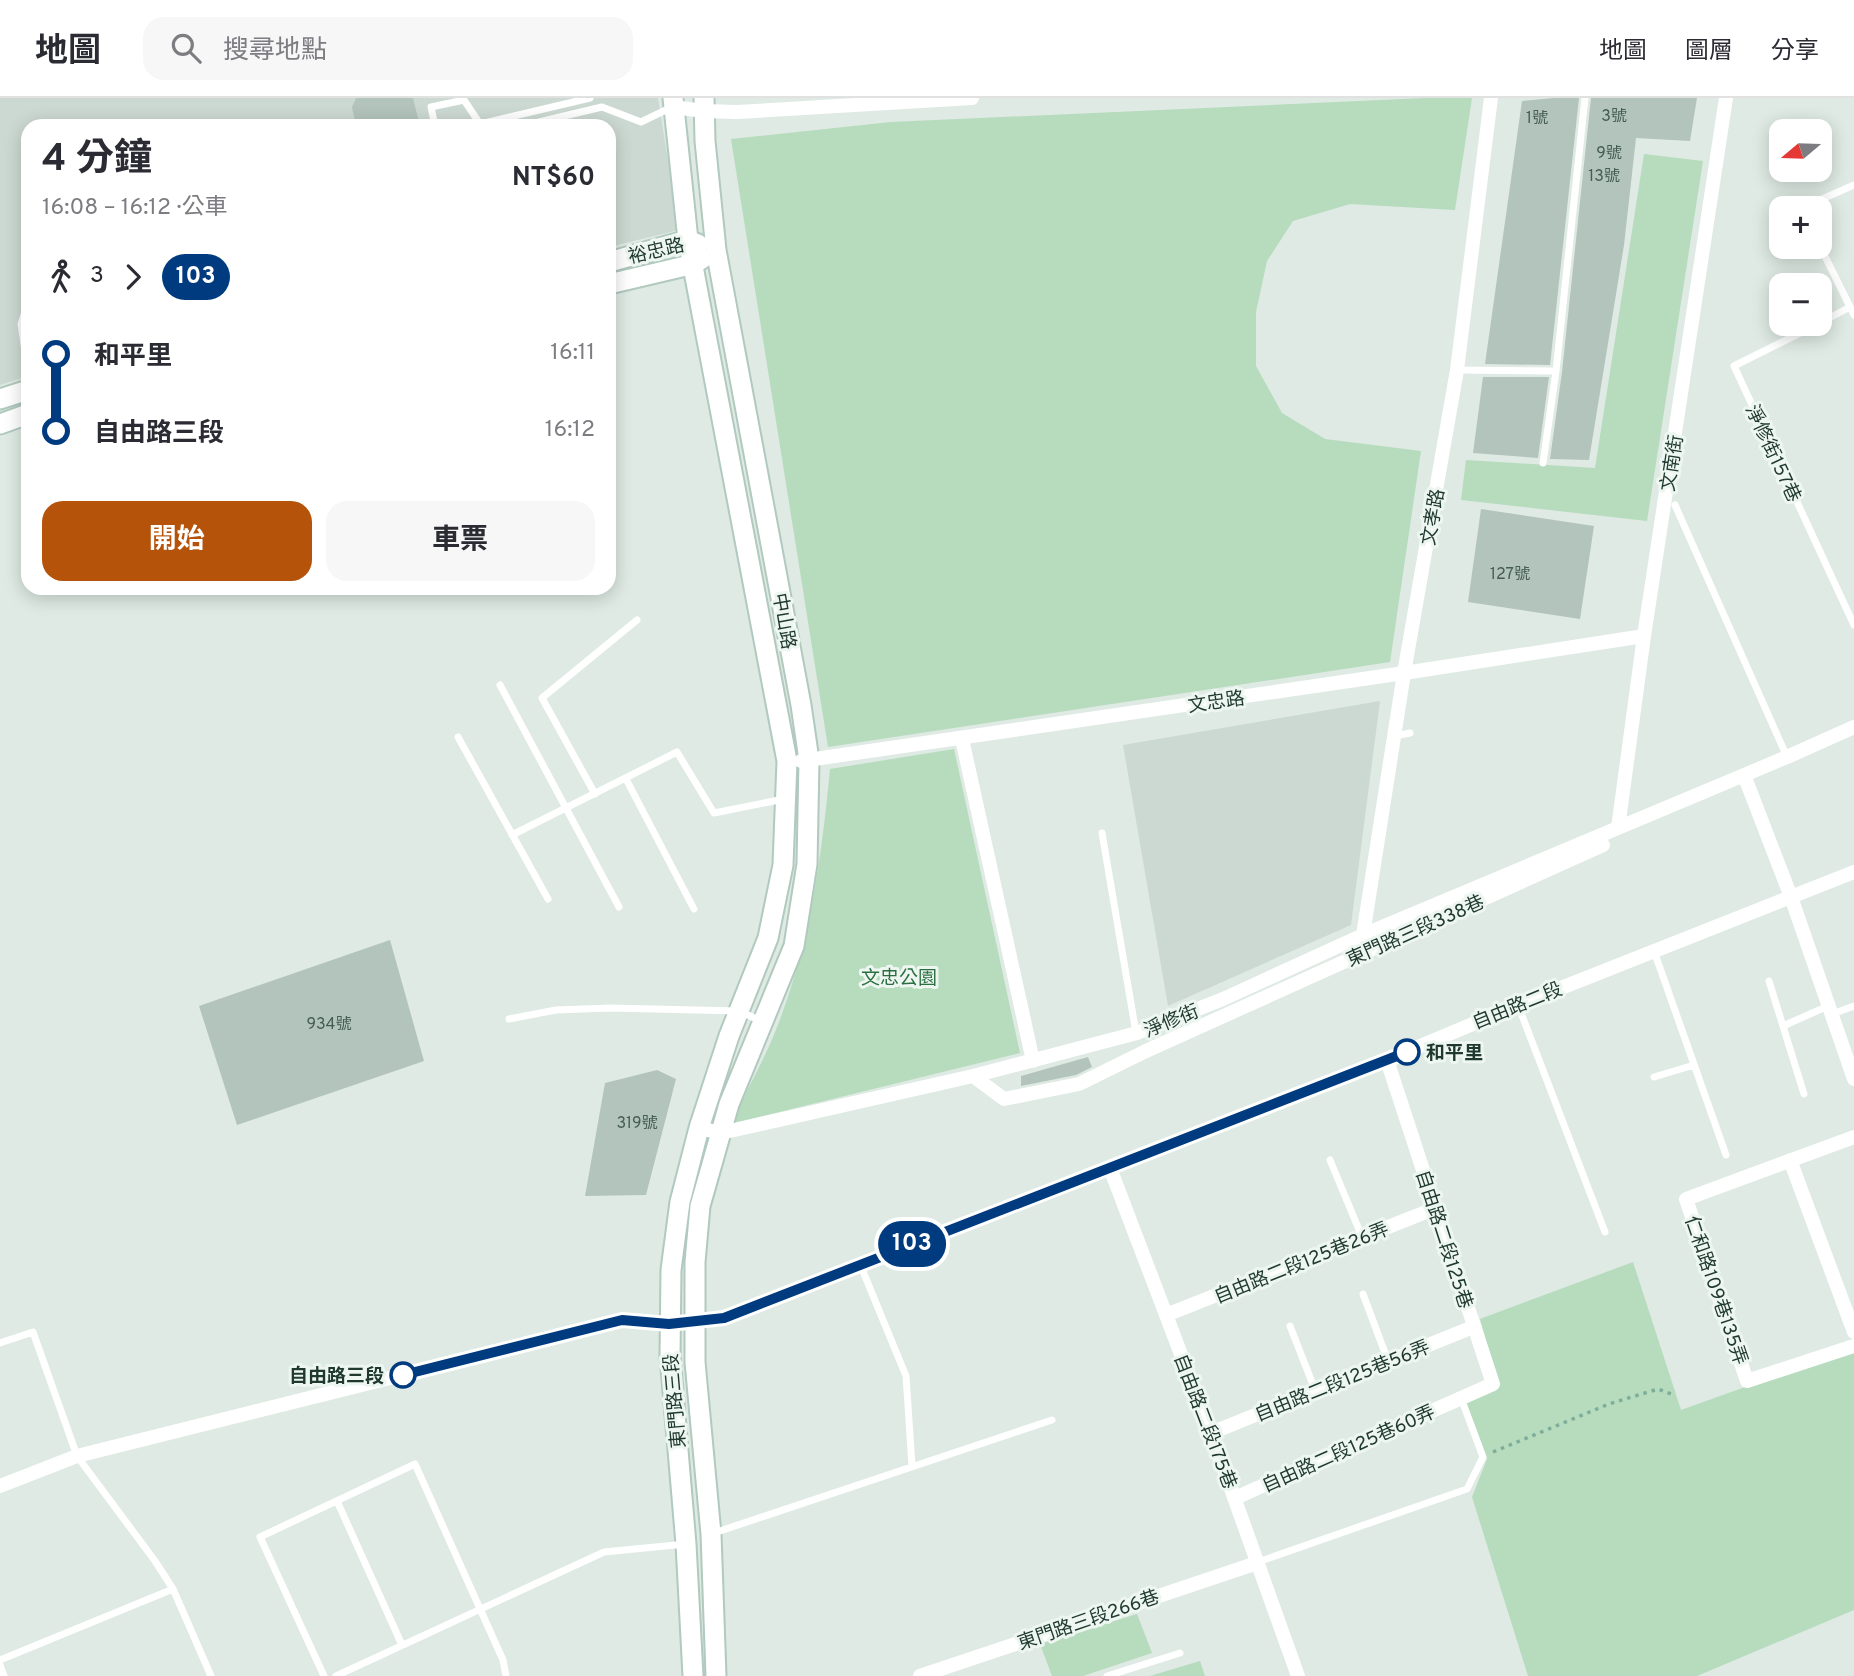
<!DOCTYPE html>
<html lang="zh-TW">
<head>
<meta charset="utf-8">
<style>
  body { margin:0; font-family:Overpass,"Noto Sans TC",sans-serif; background:#f7f7f7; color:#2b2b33; height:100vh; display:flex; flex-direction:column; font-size:26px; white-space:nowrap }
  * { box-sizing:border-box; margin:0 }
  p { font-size:23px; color:#7c7c81 }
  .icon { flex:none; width:38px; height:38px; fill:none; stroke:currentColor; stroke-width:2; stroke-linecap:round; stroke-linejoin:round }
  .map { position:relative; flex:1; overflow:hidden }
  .side { position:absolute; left:21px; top:21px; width:595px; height:476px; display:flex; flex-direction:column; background:#fff; border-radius:21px; box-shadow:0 4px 18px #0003 }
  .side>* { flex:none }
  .badge { padding:0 14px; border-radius:23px; font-size:24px; line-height:46px }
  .needle { width:46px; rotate:251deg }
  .buttons { position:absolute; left:1769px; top:21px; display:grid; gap:14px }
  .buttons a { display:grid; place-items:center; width:63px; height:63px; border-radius:14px; background:#fff; box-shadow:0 4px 18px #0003; font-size:35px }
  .map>.badge { position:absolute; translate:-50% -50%; box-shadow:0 0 0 4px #fff }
  .legs { display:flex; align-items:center; gap:10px; height:77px; padding:0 21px; font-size:23px }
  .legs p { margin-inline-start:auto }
  .summary { display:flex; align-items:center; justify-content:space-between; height:119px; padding:0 21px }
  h1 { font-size:38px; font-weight:700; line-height:52px }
  .button { display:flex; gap:14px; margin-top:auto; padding:14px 21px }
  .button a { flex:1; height:80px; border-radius:21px; background:#b45309; color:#fff; font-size:28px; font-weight:700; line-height:80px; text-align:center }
  .button a+a { background:#f7f7f7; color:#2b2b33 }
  ul { padding:0 21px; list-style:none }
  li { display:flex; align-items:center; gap:24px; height:77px; font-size:26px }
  li i { display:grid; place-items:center; width:10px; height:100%; margin:0 9px; background:currentColor }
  li i::after { content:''; width:18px; height:18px; margin:-9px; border:5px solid; border-radius:50%; background:#fff }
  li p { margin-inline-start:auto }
  li:first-child i { background:linear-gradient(#0000 50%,currentColor 0) }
  li:last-child i { background:linear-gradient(currentColor 50%,#0000 0) }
  header { display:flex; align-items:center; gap:42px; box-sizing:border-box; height:98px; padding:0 35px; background:#fff; border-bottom:2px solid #e1e1e2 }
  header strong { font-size:33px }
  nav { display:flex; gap:38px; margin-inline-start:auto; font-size:24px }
  .search { width:490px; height:63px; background:#f7f7f7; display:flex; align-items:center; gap:18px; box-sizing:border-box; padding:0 24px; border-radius:21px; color:#7c7c81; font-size:26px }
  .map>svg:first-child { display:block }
  .built { fill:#ccd9d2 }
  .green { fill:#b6dbbd }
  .building { fill:#b3c4bc }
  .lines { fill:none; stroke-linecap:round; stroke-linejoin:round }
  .secondary-casing { stroke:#b1c9be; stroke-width:23 }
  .path { stroke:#7ead9a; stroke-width:3.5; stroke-dasharray:3.5 5; stroke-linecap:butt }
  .lane { stroke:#fff; stroke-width:7 }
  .street { stroke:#fff; stroke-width:14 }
  .secondary { stroke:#fff; stroke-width:19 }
  .line-1-casing { stroke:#fff; stroke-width:16 }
  .line-1 { stroke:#003b80; stroke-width:10 }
  .stop-1-dot { fill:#fff; stroke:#003b80; stroke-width:3.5 }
  .labels { text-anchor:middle; stroke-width:6; stroke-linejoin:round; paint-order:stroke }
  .number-label { font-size:16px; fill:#445c53 }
  .street-label { font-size:19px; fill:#1f3930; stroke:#eef6f1 }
  .park-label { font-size:19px; fill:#2a6f3f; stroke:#eef6f1 }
  .stop-label { font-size:19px; font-weight:bold; fill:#1f3930; stroke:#eef6f1; text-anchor:start }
</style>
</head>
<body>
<header>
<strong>地圖</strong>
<div class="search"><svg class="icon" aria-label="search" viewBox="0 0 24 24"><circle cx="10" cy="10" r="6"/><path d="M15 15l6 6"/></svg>搜尋地點</div>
<nav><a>地圖</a><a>圖層</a><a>分享</a></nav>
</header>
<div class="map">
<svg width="1854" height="1578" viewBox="0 0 1854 1578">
  <rect width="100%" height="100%" fill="#deeae3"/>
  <path class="built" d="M0 0H658L679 132 609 149V28H28V278L0 287Z
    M1380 603 1351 827 1168 908 1123 647Z"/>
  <path class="green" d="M1425 0H1472L1455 112 1350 106 1293 123 1267 163 1256 214V268L1282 315 1325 341 1421 353 1390 564 828 649 731 41 891 24Z
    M1644 56 1703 63 1647 423 1461 402 1466 362 1595 370Z
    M954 651 1020 955 730 1026C747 992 766 959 779 924 810 844 822 756 830 671Z
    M1633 1164 1681 1312 1854 1250V1512L1697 1578H1528L1472 1399 1487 1361 1465 1302 1499 1287 1480 1221Z
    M1137 1516 1152 1555 1083 1578H1052L1040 1546Z
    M1200 1563 1205 1578H1150Z"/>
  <path class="building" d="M356 0H413L420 28H356L352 9Z
    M1554 0H1579L1550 267 1485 266 1522 3Z
    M1591 0H1697L1690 43 1636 40 1624 147 1589 362 1550 361 1562 274Z
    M1483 279H1549L1538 360 1473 355Z
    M1481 411 1594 428 1580 521 1468 504Z
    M390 842 424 963 237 1027 199 908Z
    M1088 959 1092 969 1076 977 1021 988V978Z
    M657 972 676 981 646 1097 585 1098 605 985Z"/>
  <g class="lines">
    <defs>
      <path id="secondary" d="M673 0 688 142 787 663 783 767 768 840 729 938 699 1030 680 1104 671 1172 670 1258 686 1446 693 1578
        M704 0 705 43 716 152 801 607 809 662 807 766 794 848 729 1006 700 1108 695 1164V1264L711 1436 716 1578
        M609 164 688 142 698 146
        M609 186 694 166 703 160
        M0 301 28 292
        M0 326 28 316"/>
    </defs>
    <use href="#secondary" class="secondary-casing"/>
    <path class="path" d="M1493 1354 1609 1306 1658 1291 1671 1296"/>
    <path class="lane" d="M435 28 431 9 464 2 480 26 590 0
      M522 28 602 9 641 24 672 9
      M1802 110 1854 87
      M1820 148 1854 217
      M28 204 21 226 28 274
      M1820 225 1850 209
      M1818 226 1734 268 1854 527
      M1457 272 1556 273
      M1543 365 1556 273 1585 0
      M1675 407 1787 659
      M500 587 619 809
      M1394 638 1410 635
      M458 639 548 801
      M626 681 694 811
      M595 696 542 600 637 522
      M1102 735 1136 935
      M512 737 677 654 714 715 784 701
      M1654 853 1726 1057
      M1769 883 1804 996
      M1518 907 1605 1134
      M1832 916 1854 908
      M509 921 556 912 610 910 739 913 761 923
      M1783 928 1828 908
      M1654 979 1694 967
      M1330 1062 1362 1139
      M860 1166 906 1278 912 1368
      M1363 1196 1388 1263
      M1290 1228 1315 1292
      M0 1245 33 1234 77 1358 155 1463 173 1491 211 1578
      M337 1403 402 1547
      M714 1435 1052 1322
      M1258 1464 1467 1391 1483 1359 1461 1300
      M0 1562 173 1491
      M0 1567 4 1578
      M324 1578 260 1439 415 1366 503 1562 506 1578
      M336 1578 604 1454 686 1446
      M1107 1578 1180 1555"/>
    <path class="street" d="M673 9 704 13 737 14 972 0
      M962 641 1033 963
      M801 663 1404 575 1644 538
      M1744 677 1791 799 1854 981
      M1618 730 1644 538 1726 0
      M1363 837 1404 575 1457 272 1491 0
      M973 978 1004 1001 1079 986 1146 953 1603 747
      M699 1030 721 1035 973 978 1137 935 1223 901 1363 837 1787 659 1854 629
      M1854 1039 1686 1101 1747 1283 1854 1248
      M1790 1062 1854 1234
      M1110 1070 1211 1335 1298 1578
      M1166 1217 1436 1110
      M1211 1335 1473 1229
      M0 1388 77 1358 622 1222 669 1226 724 1220 1387 962 1518 907 1854 774
      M1235 1400 1493 1286 1387 962
      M920 1578 1257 1465"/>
    <use href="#secondary" class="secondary"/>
  </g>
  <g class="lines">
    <defs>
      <path id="line-1" d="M403 1277 622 1222 669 1226 724 1220 1407 954"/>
    </defs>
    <use href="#line-1" class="line-1-casing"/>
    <use href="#line-1" class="line-1"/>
  </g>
  <g class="stop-1-dot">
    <circle cx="1407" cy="954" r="12"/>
    <circle cx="403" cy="1277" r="12"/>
  </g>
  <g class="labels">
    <g class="number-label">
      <text x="1614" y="23">3號</text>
      <text x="1537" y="25">1號</text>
      <text x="1609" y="60">9號</text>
      <text x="1604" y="83">13號</text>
      <text x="1510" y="481">127號</text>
      <text x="329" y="931">934號</text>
      <text x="637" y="1030">319號</text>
    </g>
    <g class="street-label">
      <text transform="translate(656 152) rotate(-13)" y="7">裕忠路</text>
      <text transform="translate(1774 355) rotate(65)" y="7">淨修街157巷</text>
      <text transform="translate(1671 365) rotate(-81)" y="7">文南街</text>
      <text transform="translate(1432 419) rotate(-80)" y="7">文孝路</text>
      <text transform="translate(785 523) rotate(80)" y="7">中山路</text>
      <text transform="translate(1216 603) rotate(-8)" y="7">文忠路</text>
      <text transform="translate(1415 832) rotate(-24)" y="7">東門路三段338巷</text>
      <text transform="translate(1517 907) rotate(-22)" y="7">自由路二段</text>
      <text transform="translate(1171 922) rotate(-22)" y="7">淨修街</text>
      <text transform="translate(1445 1141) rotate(72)" y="7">自由路二段125巷</text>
      <text transform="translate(1301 1164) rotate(-22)" y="7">自由路二段125巷26弄</text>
      <text transform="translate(1717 1192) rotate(71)" y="7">仁和路109巷135弄</text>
      <text transform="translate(1342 1282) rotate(-22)" y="7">自由路二段125巷56弄</text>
      <text transform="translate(674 1303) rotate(-95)" y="7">東門路三段</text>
      <text transform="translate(1206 1323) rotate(69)" y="7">自由路二段175巷</text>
      <text transform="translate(1348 1350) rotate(-24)" y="7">自由路二段125巷60弄</text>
      <text transform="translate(1088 1521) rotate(-19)" y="7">東門路三段266巷</text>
    </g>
    <g class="park-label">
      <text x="899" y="886">文忠公園</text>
    </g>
    <g class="stop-label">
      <text x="1426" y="961">和平里</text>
      <text x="384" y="1284" text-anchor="end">自由路三段</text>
    </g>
  </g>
</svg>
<div class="buttons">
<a><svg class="needle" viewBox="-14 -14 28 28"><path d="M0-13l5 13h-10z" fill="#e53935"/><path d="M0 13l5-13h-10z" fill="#7c7c81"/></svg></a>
<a>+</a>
<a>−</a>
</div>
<b class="badge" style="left:912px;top:1146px;background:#003b80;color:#fff">103</b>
<section class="side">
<div class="summary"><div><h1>4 分鐘</h1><p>16:08 – 16:12 · 公車</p></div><b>NT$60</b></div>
<div class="legs"><svg class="icon" aria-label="walk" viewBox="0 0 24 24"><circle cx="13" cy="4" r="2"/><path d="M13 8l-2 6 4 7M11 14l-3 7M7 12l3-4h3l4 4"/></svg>3<svg class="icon" aria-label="forward" viewBox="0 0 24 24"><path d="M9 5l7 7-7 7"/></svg><b class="badge" style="background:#003b80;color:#fff">103</b></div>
<ul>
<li><i style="color:#003b80"></i><b>和平里</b><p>16:11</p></li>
<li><i style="color:#003b80"></i><b>自由路三段</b><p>16:12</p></li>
</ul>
<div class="button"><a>開始</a><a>車票</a></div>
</section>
</div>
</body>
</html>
